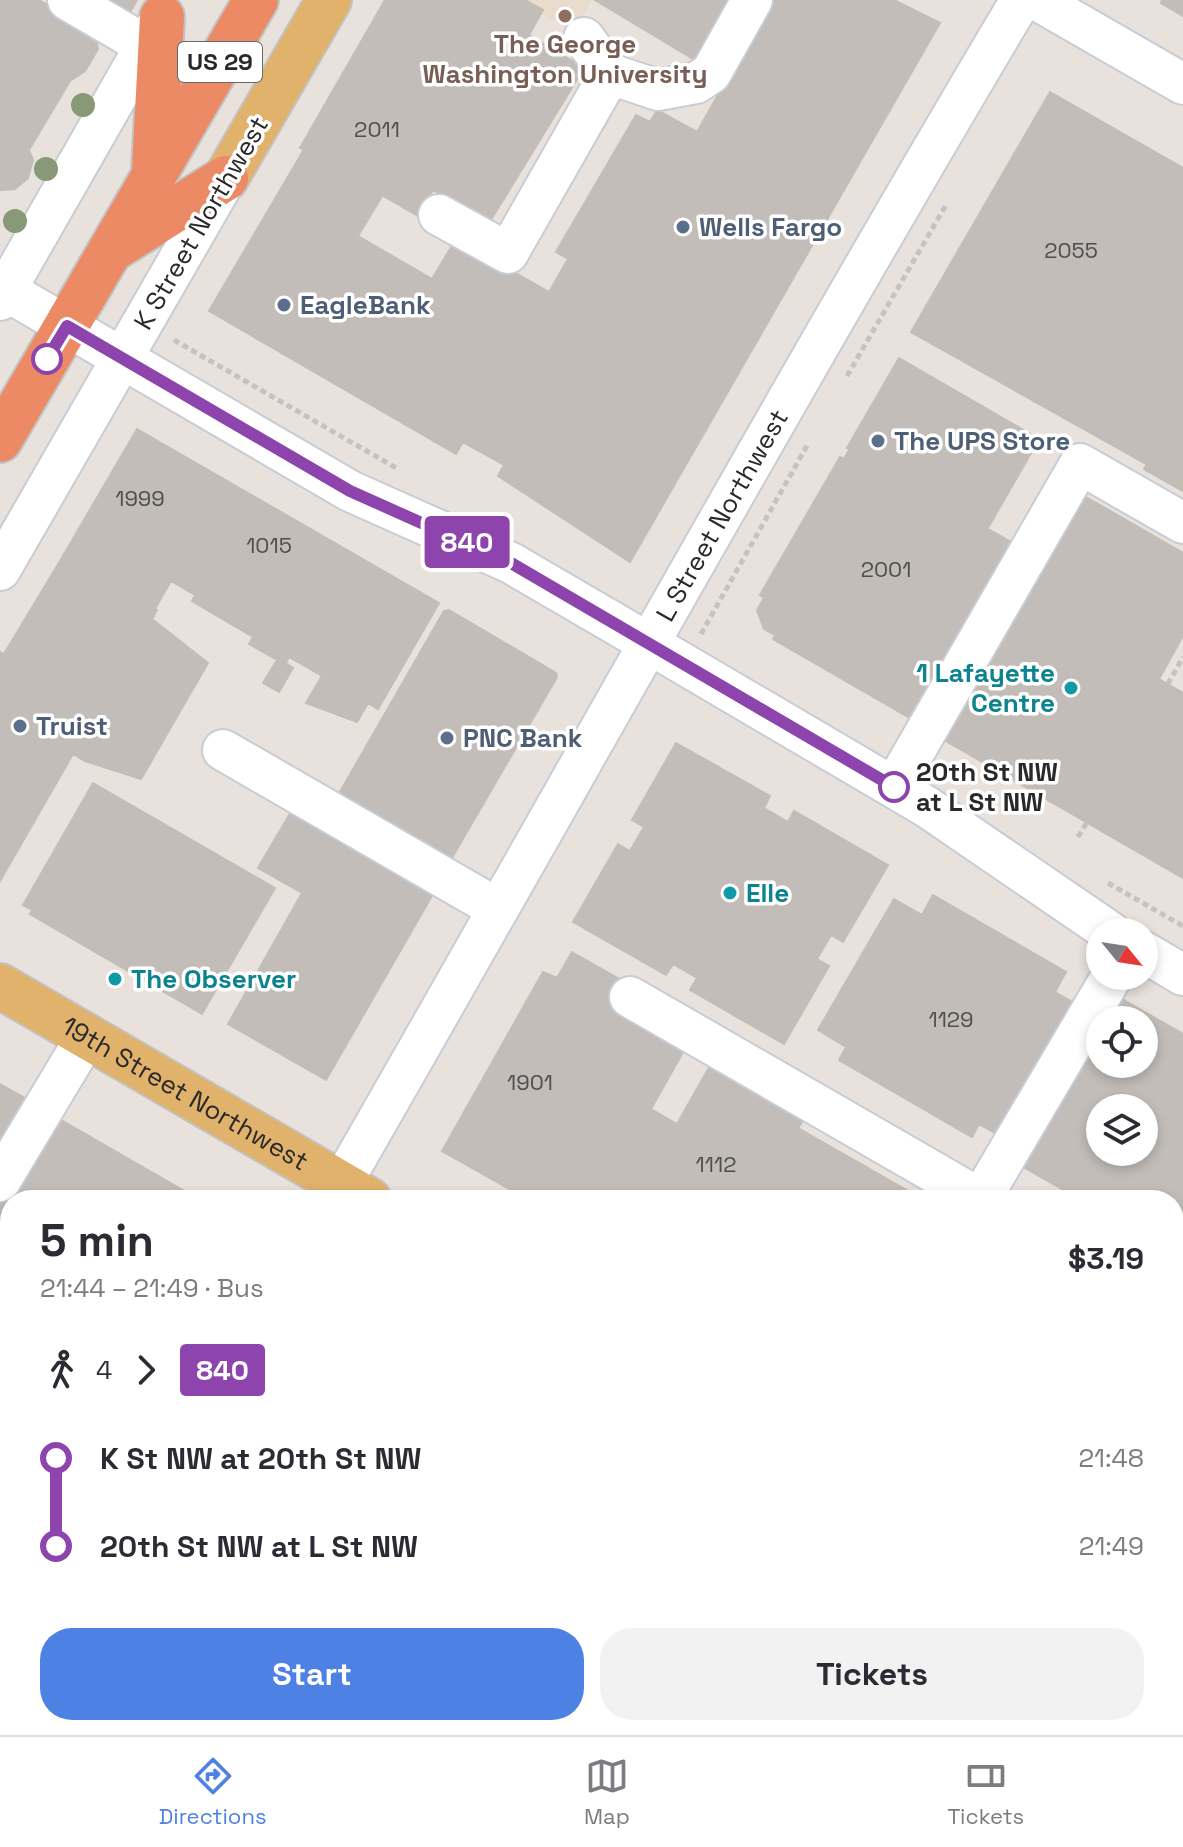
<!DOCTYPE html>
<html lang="en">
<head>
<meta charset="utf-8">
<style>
  body { margin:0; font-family:"Space Grotesk",sans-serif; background:#f2f2f3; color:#2b2b33; height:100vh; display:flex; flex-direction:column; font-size:30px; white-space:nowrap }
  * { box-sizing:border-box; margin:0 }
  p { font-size:26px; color:#7c7c81 }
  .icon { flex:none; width:44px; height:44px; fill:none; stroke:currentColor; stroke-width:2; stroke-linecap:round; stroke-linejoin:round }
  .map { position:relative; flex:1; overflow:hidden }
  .panel { position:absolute; left:0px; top:1190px; width:1184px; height:546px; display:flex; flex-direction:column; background:#fff; border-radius:32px 32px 0 0; box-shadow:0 4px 12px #0003 }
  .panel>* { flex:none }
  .badge { padding:0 16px; border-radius:6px; font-size:28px; line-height:52px }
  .needle { width:52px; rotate:120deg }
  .tools { position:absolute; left:1086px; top:918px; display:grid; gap:16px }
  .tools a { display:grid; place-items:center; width:72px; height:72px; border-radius:50%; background:#fff; box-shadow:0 4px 12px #0003; font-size:40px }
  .map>.badge { position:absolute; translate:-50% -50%; box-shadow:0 0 0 4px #fff }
  .legs { display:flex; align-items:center; gap:12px; height:88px; padding:0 40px; font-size:26px }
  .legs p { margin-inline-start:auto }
  .summary { display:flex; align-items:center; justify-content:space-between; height:136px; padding:0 40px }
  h1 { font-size:44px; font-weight:800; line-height:60px }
  .action { display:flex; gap:16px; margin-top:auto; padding:16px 40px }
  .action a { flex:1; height:92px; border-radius:32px; background:#4e81e4; color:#fff; font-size:32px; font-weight:800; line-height:92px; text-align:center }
  .action a+a { background:#f2f2f3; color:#2b2b33 }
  ul { padding:0 40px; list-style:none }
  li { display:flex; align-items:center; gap:28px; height:88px; font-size:30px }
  li i { display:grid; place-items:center; width:12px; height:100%; margin:0 10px; background:currentColor }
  li i::after { content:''; width:20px; height:20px; margin:-10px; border:6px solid; border-radius:50%; background:#fff }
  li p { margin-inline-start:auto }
  li:first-child i { background:linear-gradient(#0000 50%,currentColor 0) }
  li:last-child i { background:linear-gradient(currentColor 50%,#0000 0) }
  .dock { display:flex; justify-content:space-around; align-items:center; height:112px; border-top:2px solid #e1e1e2; background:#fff; font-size:22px; color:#7c7c81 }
  .dock a { display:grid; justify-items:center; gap:4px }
  .dock .selected { color:#4e81e4 }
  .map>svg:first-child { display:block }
  .education { fill:#e9dccd }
  .building { fill:#c2bdb8; stroke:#c4bdb6; stroke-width:2; fill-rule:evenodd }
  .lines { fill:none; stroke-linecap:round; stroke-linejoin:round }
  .minor-casing { stroke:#c8ccd5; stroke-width:44 }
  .major-casing { stroke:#c3c3c3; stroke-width:48 }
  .highway-casing { stroke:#c3c3c3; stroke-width:48 }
  .path { stroke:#c3c3c3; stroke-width:5; stroke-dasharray:6 4; stroke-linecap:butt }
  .minor { stroke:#fff; stroke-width:40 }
  .major { stroke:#e0b26b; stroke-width:44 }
  .highway { stroke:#eb8a65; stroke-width:44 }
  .tree { fill:#879976 }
  .line-1-casing { stroke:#fff; stroke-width:18 }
  .line-1 { stroke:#8e44ad; stroke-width:12 }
  .education-dot { fill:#8d6e63; stroke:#fff; stroke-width:3 }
  .service-dot { fill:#5c6f8a; stroke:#fff; stroke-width:3 }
  .stop-1-dot { fill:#fff; stroke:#8e44ad; stroke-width:4 }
  .culture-dot { fill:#0f9aa8; stroke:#fff; stroke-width:3 }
  .labels { text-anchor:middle; stroke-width:7; stroke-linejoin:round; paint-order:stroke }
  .number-label { font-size:22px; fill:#4f4e4d }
  .shield { fill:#fff; stroke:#696969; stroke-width:2 }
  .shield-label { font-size:24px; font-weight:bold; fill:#292929 }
  .education-label { font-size:26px; font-weight:bold; fill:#785e54; stroke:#fff }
  .street-label { font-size:26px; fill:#292929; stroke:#fff }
  .service-label { font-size:26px; font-weight:bold; fill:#4e5e75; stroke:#fff; text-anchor:start }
  .culture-label { font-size:26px; font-weight:bold; fill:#0d838f; stroke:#fff; text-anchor:start }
  .stop-label { font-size:26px; font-weight:bold; fill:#292929; stroke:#fff; text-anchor:start }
</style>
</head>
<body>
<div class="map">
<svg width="1183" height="1735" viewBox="0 0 1183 1735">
  <rect width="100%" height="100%" fill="#e9e2dc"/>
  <path class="education" d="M519 0H592L574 33Z"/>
  <path class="building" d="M0 0H39L54 9 57 21 73 19 94 30 98 49 85 71 70 81 29 150 33 160 28 178 15 189 3 190H0Z
    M89 0H137L125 21Z
    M385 0H525L543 10 529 35 584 68 489 223 433 190 418 216 300 148Z
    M595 0H737L700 63Z
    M772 0H894L940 23 630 562 498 476 504 465 463 442 568 259 556 252 636 115 650 122 657 110 697 132Z
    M1162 0H1183V16L1161 3Z
    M1050 92 1183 168V401L1146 464 911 332Z
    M303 151 382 196 358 236 432 279 456 239 549 292 456 454 209 311Z
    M899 358 1039 439 988 528 847 448Z
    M1183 401V491L1144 469Z
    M137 429 439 603 378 709 368 703 357 722 306 703 322 676 289 657 286 663 293 668 279 692 263 683 277 660 249 644 253 637 192 601 195 595 171 581 155 609 63 556Z
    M849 450 1013 543 914 716 910 718 773 639 775 635 764 629 757 610 764 598 760 595 840 457 844 459Z
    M1079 493 1183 553V636L1159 679 1183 693V878L939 737Z
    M63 556 157 610 152 619 208 663 141 779 85 761 73 754 0 881V652L4 654Z
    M449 610 556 673 557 677 449 863 337 797 444 611Z
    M676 743 770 796 764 808 788 822 794 811 888 865 843 942 831 935 817 959 829 966 784 1044 690 990 697 978 673 964 666 975 573 922 618 844 630 851 644 827 632 820Z
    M93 783 275 888 202 1014 30 914 32 910 23 905Z
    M295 805 437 887 326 1080 228 1024 302 893 258 868Z
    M933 895 1066 972 1055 992 1083 1008 1007 1140 979 1124 972 1137 839 1060 846 1047 818 1030 894 899 922 915Z
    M572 952 635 988 660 1030 656 1036 683 1052 651 1109 677 1124 634 1200H529L442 1151 543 972 557 978Z
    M1117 996 1183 1034V1245L1178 1255 1174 1253V1200H1081L1018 1164 1100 1025V1064H1144V1020H1103ZM1100 1108H1144V1152H1100Z
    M712 1062 806 1115 756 1200H634Z
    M0 1084 34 1103 0 1161Z
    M49 1113 200 1200H10V1428L0 1422V1198Z
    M798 1128 924 1200H756Z
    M1183 1436V1577L1174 1572V1452Z
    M0 1462 10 1468V1627L0 1644Z
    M111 1726H250V1735H106Z
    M337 1726H447L443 1735H332Z
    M608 1726H776L770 1735H603Z
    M776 1726H950L945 1735H770Z
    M950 1726H1107L1122 1735H945Z"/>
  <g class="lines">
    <defs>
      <g id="minor">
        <path d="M68 0 145 45"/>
        <path d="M1037 0 1183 84"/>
        <path d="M584 38 610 74 658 90 696 83 711 73 752 0"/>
        <path d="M439 215 508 253 610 74"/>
        <path d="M0 287 350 491 511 563 619 626 927 807 1110 932"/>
        <path d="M0 300 162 17"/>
        <path d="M0 570 226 178"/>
        <path d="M223 750 498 909"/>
        <path d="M894 787 1080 464 1183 523"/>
        <path d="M1144 952 1183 975"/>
        <path d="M630 997 982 1200"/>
        <path d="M0 1181 87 1036"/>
        <path id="s1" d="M332 1200C562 801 785 396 1021 0"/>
        <path d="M980 1200 1112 976"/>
        <path d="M1174 1307 1181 1311"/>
        <path d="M0 1441 10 1446"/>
        <path d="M509 1726 525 1735"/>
        <path d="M21 1735 26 1726"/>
        <path d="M312 1735 318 1726"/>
        <path d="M584 1735 589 1726"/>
      </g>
      <g id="major">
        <path d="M226 178 329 0"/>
        <path id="s2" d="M0 986 369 1200"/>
        <path d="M1174 1669 1183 1674"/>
        <path d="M61 1735 66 1726"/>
      </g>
      <path id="highway" d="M154 170 162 17
        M116 247 226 178
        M0 440 256 0"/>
    </defs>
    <use href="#minor" class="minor-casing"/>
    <use href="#major" class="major-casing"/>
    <use href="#highway" class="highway-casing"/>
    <path class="path" d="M174 340 398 469
      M847 376 946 205
      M701 634 808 444
      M1168 684 1183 657
      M1078 837 1087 822
      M1108 883 1183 926"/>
    <use href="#minor" class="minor"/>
    <use href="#major" class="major"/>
    <use href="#highway" class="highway"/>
  </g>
  <g class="tree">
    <circle cx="83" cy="105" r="12"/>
    <circle cx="46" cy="169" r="12"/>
    <circle cx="15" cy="221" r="12"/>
  </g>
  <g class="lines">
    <defs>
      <path id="line-1" d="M47 359 67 326 350 491 511 563 894 787"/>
    </defs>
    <use href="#line-1" class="line-1-casing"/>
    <use href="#line-1" class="line-1"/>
  </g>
  <circle class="education-dot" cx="565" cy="16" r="8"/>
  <g class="service-dot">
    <circle cx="683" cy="227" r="8"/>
    <circle cx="284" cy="305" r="8"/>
    <circle cx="878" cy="441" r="8"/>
    <circle cx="20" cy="726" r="8"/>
    <circle cx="447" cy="738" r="8"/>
  </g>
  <g class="stop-1-dot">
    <circle cx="47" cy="359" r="14"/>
    <circle cx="894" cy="787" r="14"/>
  </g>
  <g class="culture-dot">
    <circle cx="1071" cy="688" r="8"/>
    <circle cx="730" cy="893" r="8"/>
    <circle cx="115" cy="979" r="8"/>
  </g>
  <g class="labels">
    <g class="number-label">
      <text x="377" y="137">2011</text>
      <text x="1071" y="258">2055</text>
      <text x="140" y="506">1999</text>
      <text x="269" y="553">1015</text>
      <text x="886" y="577">2001</text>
      <text x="951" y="1027">1129</text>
      <text x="530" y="1090">1901</text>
      <text x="716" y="1172">1112</text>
    </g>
    <rect class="shield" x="178" y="42" width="84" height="40" rx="6"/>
    <g class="shield-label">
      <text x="220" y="70">US 29</text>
    </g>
    <g class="education-label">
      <text x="565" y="53">The George<tspan x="565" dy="30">Washington University</tspan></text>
    </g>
    <g class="street-label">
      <text transform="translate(201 223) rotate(-60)" y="9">K Street Northwest</text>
      <text dy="9" stroke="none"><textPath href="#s1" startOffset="788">L Street Northwest</textPath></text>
      <text dy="9" stroke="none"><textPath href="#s2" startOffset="214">19th Street Northwest</textPath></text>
    </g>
    <g class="service-label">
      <text x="699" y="236">Wells Fargo</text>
      <text x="300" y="314">EagleBank</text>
      <text x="894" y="450">The UPS Store</text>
      <text x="36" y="735">Truist</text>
      <text x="463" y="747">PNC Bank</text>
    </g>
    <g class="culture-label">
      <text x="1055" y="682" text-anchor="end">1 Lafayette<tspan x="1055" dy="30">Centre</tspan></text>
      <text x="746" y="902">Elle</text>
      <text x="131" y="988">The Observer</text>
    </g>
    <g class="stop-label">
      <text x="916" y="781">20th St NW<tspan x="916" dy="30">at L St NW</tspan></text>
    </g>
  </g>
</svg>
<div class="tools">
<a><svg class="needle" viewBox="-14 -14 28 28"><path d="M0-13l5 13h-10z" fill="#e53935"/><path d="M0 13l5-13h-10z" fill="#7c7c81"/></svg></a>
<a><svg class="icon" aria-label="locate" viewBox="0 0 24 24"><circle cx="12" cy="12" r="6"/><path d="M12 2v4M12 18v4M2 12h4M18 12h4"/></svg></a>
<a><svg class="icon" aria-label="layers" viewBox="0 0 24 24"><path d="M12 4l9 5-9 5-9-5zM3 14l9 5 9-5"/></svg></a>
</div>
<b class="badge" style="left:467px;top:542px;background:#8e44ad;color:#fff">840</b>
<section class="panel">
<div class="summary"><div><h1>5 min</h1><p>21:44 – 21:49 · Bus</p></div><b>$3.19</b></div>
<div class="legs"><svg class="icon" aria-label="walk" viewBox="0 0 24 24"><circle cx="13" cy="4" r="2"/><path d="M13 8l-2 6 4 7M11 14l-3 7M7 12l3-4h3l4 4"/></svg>4<svg class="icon" aria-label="forward" viewBox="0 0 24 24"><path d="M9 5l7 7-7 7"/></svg><b class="badge" style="background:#8e44ad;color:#fff">840</b></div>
<ul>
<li><i style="color:#8e44ad"></i><b>K St NW at 20th St NW</b><p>21:48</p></li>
<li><i style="color:#8e44ad"></i><b>20th St NW at L St NW</b><p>21:49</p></li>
</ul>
<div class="action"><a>Start</a><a>Tickets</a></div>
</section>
</div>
<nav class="dock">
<a class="selected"><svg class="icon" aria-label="directions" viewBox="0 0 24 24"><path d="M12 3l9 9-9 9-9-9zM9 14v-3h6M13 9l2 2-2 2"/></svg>Directions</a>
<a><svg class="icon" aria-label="map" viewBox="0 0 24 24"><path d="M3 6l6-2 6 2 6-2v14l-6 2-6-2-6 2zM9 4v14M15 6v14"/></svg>Map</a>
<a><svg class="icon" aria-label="tickets" viewBox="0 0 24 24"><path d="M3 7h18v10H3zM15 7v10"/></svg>Tickets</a>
</nav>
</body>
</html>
